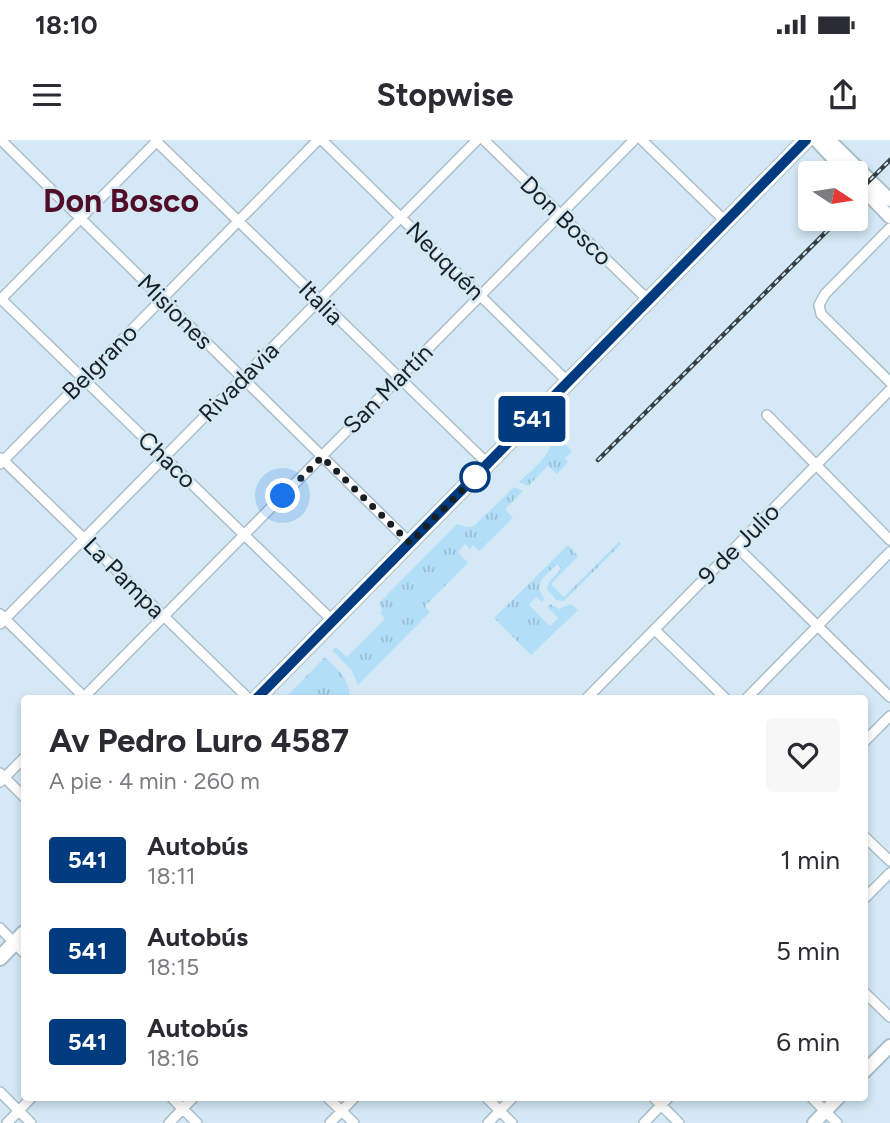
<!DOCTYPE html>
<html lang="es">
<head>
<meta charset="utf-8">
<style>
  body { margin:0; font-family:Figtree,sans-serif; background:#f7f7f7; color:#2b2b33; height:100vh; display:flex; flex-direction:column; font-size:26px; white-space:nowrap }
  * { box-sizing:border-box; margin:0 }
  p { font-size:23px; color:#7c7c81 }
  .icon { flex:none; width:38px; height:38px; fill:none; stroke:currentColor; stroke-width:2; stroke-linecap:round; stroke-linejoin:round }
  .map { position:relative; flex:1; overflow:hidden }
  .sheet { position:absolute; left:21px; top:555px; width:847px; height:406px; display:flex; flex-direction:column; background:#fff; border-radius:7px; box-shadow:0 4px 10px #0003 }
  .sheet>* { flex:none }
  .badge { padding:0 14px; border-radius:5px; font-size:24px; line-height:46px }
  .needle { width:46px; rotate:102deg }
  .tools { position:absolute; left:798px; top:21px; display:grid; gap:14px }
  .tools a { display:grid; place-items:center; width:70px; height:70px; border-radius:7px; background:#fff; box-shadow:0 4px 10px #0003; font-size:35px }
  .you { position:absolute; width:35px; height:35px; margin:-18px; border:5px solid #fff; border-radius:50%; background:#1a73e8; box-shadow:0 0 0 10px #1a73e833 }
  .map>.badge { position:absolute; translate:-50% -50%; box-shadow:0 0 0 4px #fff }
  .round { display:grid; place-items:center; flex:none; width:74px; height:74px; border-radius:7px; background:#f7f7f7 }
  .headline { display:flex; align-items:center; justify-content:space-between; height:119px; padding:0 28px }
  h1 { font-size:33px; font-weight:700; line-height:52px }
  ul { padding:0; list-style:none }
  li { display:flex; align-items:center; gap:21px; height:91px; padding:0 28px }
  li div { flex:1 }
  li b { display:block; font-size:26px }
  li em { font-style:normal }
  li .badge { min-width:77px; font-weight:700; text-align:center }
  .status { display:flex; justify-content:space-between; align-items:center; height:49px; padding:0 35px; background:#fff; direction:ltr }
  .status svg { height:19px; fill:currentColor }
  header { display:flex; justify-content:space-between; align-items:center; height:91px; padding:0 28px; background:#fff; font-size:32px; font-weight:700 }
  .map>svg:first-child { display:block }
  .grass { fill:url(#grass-tufts) }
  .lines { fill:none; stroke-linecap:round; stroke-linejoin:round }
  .minor-casing { stroke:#abbeca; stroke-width:12 }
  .secondary-casing { stroke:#abbeca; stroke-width:16 }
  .primary-casing { stroke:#abbeca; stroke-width:18 }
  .minor { stroke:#fff; stroke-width:9 }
  .secondary { stroke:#fff; stroke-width:12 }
  .primary { stroke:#fff; stroke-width:14 }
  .rail-casing { stroke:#353e43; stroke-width:4.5 }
  .rail { stroke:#d4e9f5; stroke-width:2; stroke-dasharray:5; stroke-linecap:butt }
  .line-casing { stroke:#fff; stroke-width:16 }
  .line { stroke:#003b80; stroke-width:10 }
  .walk { stroke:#192024; stroke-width:7; stroke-dasharray:0 12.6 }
  .stop-dot { fill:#fff; stroke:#003b80; stroke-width:3.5 }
  .labels { text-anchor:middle; stroke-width:5; stroke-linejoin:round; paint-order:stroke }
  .street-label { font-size:24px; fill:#192024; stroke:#d4e9f5 }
  .district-label { font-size:32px; font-weight:bold; fill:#520e26; stroke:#d4e9f5 }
</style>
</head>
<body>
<div class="status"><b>18:10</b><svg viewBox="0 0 49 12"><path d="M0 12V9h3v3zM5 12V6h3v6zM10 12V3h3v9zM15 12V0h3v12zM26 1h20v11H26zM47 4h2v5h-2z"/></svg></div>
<header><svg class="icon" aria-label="menu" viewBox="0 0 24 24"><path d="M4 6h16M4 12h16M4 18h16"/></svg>Stopwise<svg class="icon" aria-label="share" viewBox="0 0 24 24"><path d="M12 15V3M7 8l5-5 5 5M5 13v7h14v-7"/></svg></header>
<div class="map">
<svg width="890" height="983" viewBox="0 0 890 983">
  <defs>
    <pattern id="grass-tufts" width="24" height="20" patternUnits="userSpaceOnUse" patternTransform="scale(1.75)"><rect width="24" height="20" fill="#b2def7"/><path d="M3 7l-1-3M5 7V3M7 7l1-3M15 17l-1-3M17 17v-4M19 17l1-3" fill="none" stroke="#98bed4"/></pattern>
  </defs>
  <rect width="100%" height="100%" fill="#d4e9f5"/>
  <path class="grass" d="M550 289 572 311 565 318 568 322 557 334 548 326 528 346 519 342C532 329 560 311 547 292Z
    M514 347 523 351 505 369 513 378 479 411 473 405 470 409 465 404 458 412 468 423 425 466 430 472 358 545 352 531 332 510 336 507 347 517 385 479 380 473 382 470 379 463 457 384 467 387 474 386Z
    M619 402 621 404 564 461 556 460 547 449 549 442 561 429 557 424 541 440 539 448 544 459 542 462 536 457 529 465 550 486 558 478 547 467 550 464 559 469 571 464 578 470 531 515 494 478 568 405 578 416 551 444 564 457Z
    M325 517C338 530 350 539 350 558H285Z"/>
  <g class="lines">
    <defs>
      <path id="minor" d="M1 0 410 403
        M155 0 488 324
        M322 0 568 242
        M484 0 649 161
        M642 0 726 82
        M890 88 825 154 819 165 821 174 890 242
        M0 158 333 481
        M0 160 158 0
        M767 275 890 400
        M1 318 248 558
        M0 324 318 0
        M737 407 890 557
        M0 474 85 558
        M0 484 477 0
        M655 490 725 558
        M83 558 634 0
        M587 558 890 250
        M747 558 890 412
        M864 602 890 576
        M0 633 24 657
        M0 642 24 618
        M864 696 890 721
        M864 759 890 733
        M0 788 24 813
        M864 852 890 877
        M0 952 31 983
        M171 957 197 983
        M327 957 354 983
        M486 957 512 983
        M653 957 679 983
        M811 957 837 983
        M7 983 32 957
        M169 983 194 957
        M330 983 355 957
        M488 983 513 957
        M644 983 669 957"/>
      <path id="secondary" d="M816 0 847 33
        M829 0 890 60
        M856 42 890 77
        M864 932 890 906
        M814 983 839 957"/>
      <path id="primary" d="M257 558 806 0
        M0 818 24 793"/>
    </defs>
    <use href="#minor" class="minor-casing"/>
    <use href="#secondary" class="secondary-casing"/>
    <use href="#primary" class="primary-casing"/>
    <use href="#minor" class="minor"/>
    <use href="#secondary" class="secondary"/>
    <use href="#primary" class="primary"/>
    <defs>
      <path id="rail" d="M856 54 890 20
        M598 320 839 79"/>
    </defs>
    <use href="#rail" class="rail-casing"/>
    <use href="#rail" class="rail"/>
  </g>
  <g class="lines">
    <defs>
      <path id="line" d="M257 558 806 0"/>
    </defs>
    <use href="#line" class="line-casing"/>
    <use href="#line" class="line"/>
    <path class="walk" d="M283 356 322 317 410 403 480 332 475 337"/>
  </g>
  <circle class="stop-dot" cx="475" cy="337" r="14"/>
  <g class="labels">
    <g class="street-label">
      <text transform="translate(566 81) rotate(44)" y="8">Don Bosco</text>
      <text transform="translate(445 121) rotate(45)" y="8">Neuquén</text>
      <text transform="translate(321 163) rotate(45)" y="8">Italia</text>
      <text transform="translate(175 172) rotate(45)" y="8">Misiones</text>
      <text transform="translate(100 222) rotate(-45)" y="8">Belgrano</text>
      <text transform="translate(239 242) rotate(-45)" y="8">Rivadavia</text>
      <text transform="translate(388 249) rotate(-45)" y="8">San Martín</text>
      <text transform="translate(167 320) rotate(44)" y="8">Chaco</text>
      <text transform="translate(739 404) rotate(-45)" y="8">9 de Julio</text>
      <text transform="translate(124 438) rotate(45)" y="8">La Pampa</text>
    </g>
    <g class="district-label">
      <text x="121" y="72">Don Bosco</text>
    </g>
  </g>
</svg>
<div class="tools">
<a><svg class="needle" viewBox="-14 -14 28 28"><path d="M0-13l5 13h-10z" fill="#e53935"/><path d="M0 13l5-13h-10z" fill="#7c7c81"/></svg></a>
</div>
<div class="you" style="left:283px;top:356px"></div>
<b class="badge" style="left:532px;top:279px;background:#003b80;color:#fff">541</b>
<section class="sheet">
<div class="headline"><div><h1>Av Pedro Luro 4587</h1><p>A pie · 4 min · 260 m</p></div><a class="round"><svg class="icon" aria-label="heart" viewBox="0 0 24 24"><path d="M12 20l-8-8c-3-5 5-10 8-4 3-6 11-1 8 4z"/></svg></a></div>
<ul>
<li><span class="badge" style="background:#003b80;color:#fff">541</span><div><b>Autobús</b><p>18:11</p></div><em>1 min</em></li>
<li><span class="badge" style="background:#003b80;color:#fff">541</span><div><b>Autobús</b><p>18:15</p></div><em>5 min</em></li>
<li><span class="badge" style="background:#003b80;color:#fff">541</span><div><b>Autobús</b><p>18:16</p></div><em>6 min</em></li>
</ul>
</section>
</div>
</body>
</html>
